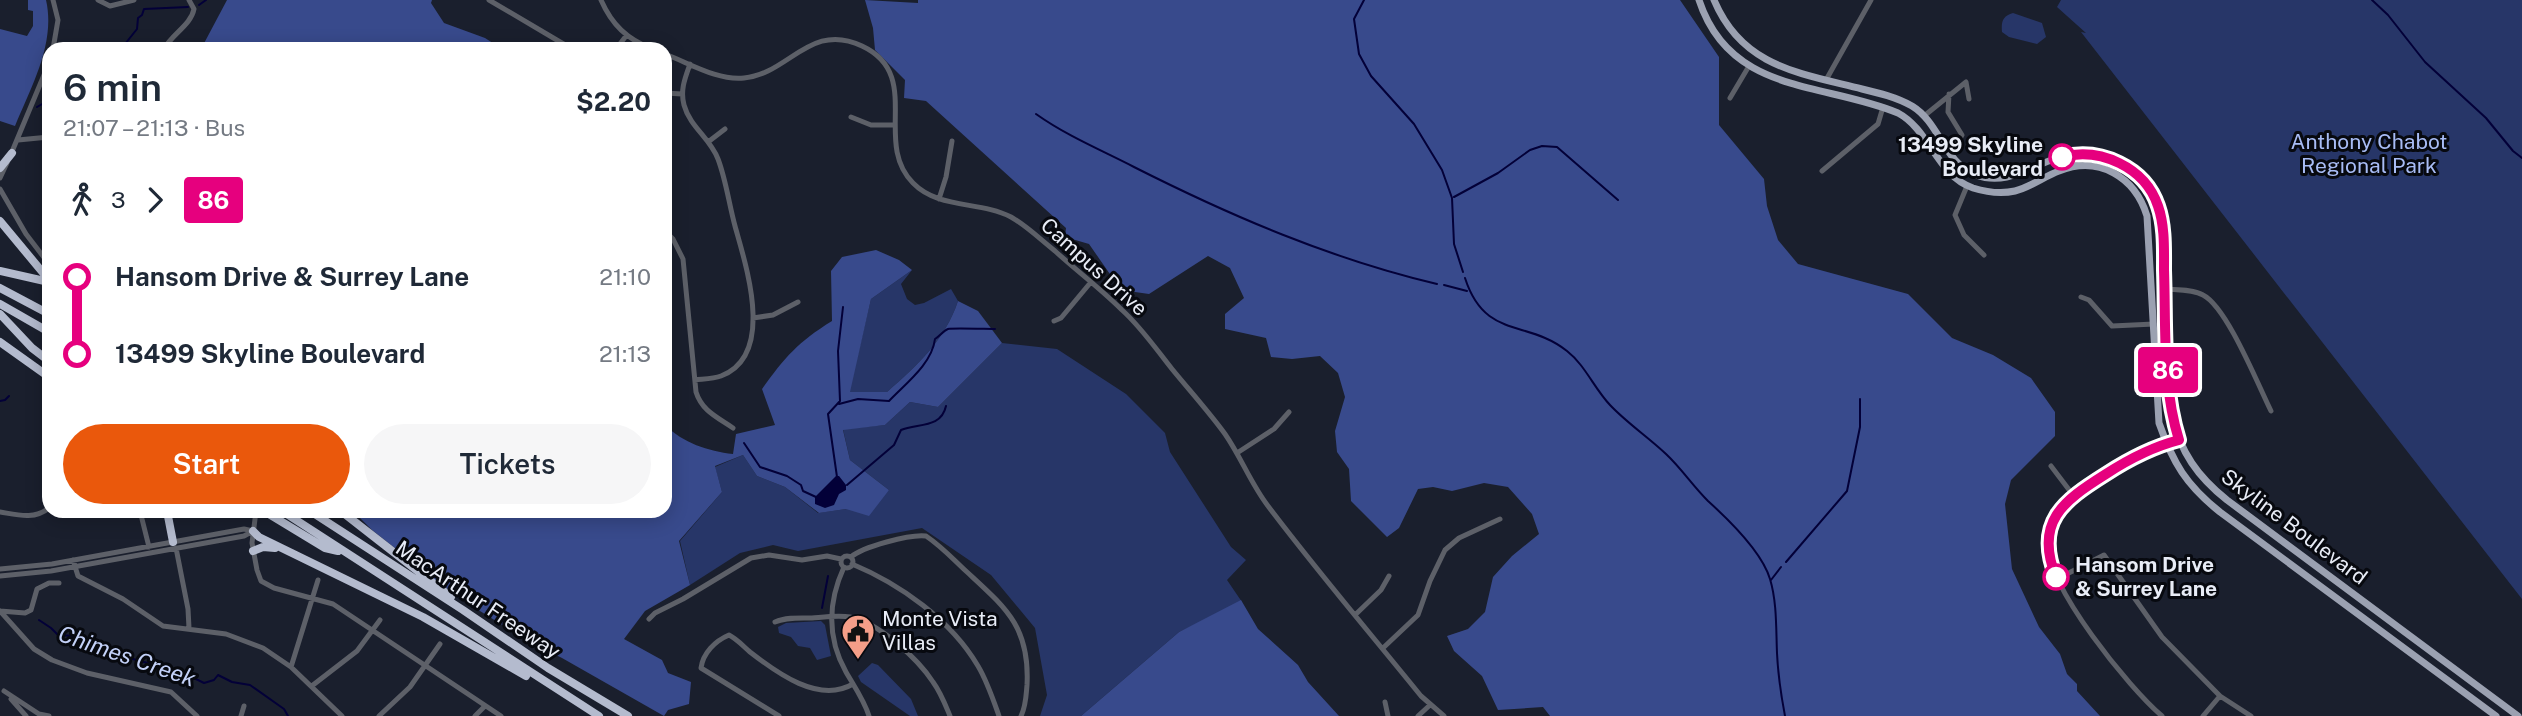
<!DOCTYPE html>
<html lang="en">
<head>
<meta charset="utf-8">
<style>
  body { margin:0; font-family:"Public Sans",sans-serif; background:#f6f6f7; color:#1f2937; height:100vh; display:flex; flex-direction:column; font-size:26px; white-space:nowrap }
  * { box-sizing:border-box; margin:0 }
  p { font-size:23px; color:#747a83 }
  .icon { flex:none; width:38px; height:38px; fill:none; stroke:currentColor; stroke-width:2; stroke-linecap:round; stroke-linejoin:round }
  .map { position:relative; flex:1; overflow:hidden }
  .drawer { position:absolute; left:42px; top:42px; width:630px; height:476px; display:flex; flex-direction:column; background:#fff; border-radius:21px; box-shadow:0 4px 18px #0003 }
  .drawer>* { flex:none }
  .badge { padding:0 14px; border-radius:5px; font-size:24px; line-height:46px }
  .map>.badge { position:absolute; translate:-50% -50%; box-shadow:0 0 0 4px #fff }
  .legs { display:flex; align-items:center; gap:10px; height:77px; padding:0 21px; font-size:23px }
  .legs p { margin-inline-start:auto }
  .summary { display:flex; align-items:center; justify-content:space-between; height:119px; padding:0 21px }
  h1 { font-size:38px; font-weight:600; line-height:52px }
  .button { display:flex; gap:14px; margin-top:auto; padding:14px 21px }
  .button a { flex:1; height:80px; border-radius:42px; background:#ea580c; color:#fff; font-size:28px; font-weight:600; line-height:80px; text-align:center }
  .button a+a { background:#f6f6f7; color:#1f2937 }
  ul { padding:0 21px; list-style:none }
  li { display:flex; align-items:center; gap:24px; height:77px; font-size:26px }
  li i { display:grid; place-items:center; width:10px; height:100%; margin:0 9px; background:currentColor }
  li i::after { content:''; width:18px; height:18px; margin:-9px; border:5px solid; border-radius:50%; background:#fff }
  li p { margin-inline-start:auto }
  li:first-child i { background:linear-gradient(#0000 50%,currentColor 0) }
  li:last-child i { background:linear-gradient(currentColor 50%,#0000 0) }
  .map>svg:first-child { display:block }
  .green { fill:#273668 }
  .forest { fill:#384a8c }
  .water { fill:#030038 }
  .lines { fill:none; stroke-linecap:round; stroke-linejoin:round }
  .stream { stroke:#030038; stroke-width:2 }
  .minor { stroke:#5d6068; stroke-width:5 }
  .major { stroke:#9ba1b1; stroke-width:7 }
  .highway { stroke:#b4bbce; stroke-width:8 }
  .line-1-casing { stroke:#fff; stroke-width:16 }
  .line-1 { stroke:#e6007e; stroke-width:10 }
  .stop-1-dot { fill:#fff; stroke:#e6007e; stroke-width:3.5 }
  .labels { text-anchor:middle; stroke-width:6; stroke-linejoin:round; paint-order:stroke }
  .park-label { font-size:21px; fill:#a8bcf5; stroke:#07090f }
  .stop-label { font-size:21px; font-weight:bold; fill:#e8ecf6; stroke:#07090f; text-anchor:end }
  .street-label { font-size:21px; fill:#e8ecf6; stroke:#07090f }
  .poi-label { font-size:21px; fill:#e8ecf6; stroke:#07090f; text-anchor:start }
  .water-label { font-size:23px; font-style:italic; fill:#c3d1f8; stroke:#07090f }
</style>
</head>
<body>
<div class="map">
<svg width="2522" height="716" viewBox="0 0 2522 716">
  <rect width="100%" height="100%" fill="#1a1f2d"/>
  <path class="green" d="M2061 0H2522V599L2081 32 2086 33 2057 7Z
    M2013 13 2042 23 2046 37 2037 44 2009 37 2002 32C2001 21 2003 16 2013 13Z
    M912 270 901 284 907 299 915 305 924 303 951 289 958 301C945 340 917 366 887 392H849L871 299Z
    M1002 343 1057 349 1126 394 1165 433 1170 452 1231 547 1246 560 1227 580 1242 602 1179 632 1081 716H1040L1047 695 1035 628 991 575 922 528 798 551 773 545 740 553 690 585 680 541 722 492 715 467 743 455 757 476 785 487 818 513 846 509 889 490 850 460 843 429 885 425 910 402 938 407Z
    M821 621 825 625 831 656 817 660 810 648 798 646 791 637 779 633 778 627 786 623Z
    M872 663 878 665 911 699 918 716H910L861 682 858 676Z"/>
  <path class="forest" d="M28 0H46C56 43 31 87 15 126L0 121V29L27 36 33 26V11L28 10Z
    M227 0H432L431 3 444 23 485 38 502 49H201Z
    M865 0 918 3V0H1680L1719 57V125L1764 179 1767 206 1778 240 1798 264 1908 294 1952 338 1993 355 2031 378 2055 412V436L2011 480 2005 504 2012 569 2039 627 2060 654 2067 674 2077 684V691L2100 716H1550L1543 707 1498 710 1482 676 1454 651 1447 636 1468 629 1485 612 1493 577 1512 556 1539 534 1532 514 1508 487 1484 483 1452 491 1433 487 1418 489 1399 528 1387 537 1351 501 1349 469 1337 452 1335 431 1345 397 1338 373 1320 356 1292 359 1271 357 1266 338 1225 329V314L1244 298 1230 268 1208 256 1149 294 1121 290 1089 244 1065 237 1066 228 926 101 904 98 905 80 875 50 873 28Z
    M876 250 899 260 912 270 871 299 850 392H887C917 366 945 340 958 301L978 311 1002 343 938 407 910 402 885 425 843 430 850 460 889 490 869 516 846 509 819 513 785 487 757 476 743 455 715 466 722 492 679 541 690 585 645 611 624 639 662 660 668 673 691 682 689 704 668 710 664 716 562 658 528 641 456 596 372 530 353 511H665V425C683 443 708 451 733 454L736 434 775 425 762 389C785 357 798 342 832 321L831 271 842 257Z
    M1241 600 1258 629 1298 665 1308 682 1339 716H1081L1179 632Z"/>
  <path class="water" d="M836 476H839L846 485V490L839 494 834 505 825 508 815 504V497Z"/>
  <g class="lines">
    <path class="stream" d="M1364 0 1354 19 1359 54 1371 76 1414 124 1442 170 1452 198 1454 244 1463 272
      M2372 0 2388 15 2425 62 2486 118 2513 151 2522 158
      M199 5 206 0
      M121 49 137 29 138 18 142 15 144 9 188 7
      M37 107 49 100
      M1036 114C1067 136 1101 150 1134 167 1231 216 1331 259 1437 284
      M1454 197 1498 173 1530 150 1542 146 1557 147 1618 200
      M1465 278C1485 340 1527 319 1567 351 1585 365 1594 388 1610 405 1627 423 1648 437 1666 454 1681 468 1693 486 1708 501 1729 520 1762 552 1770 579 1777 602 1776 629 1777 653 1778 674 1781 695 1785 716
      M1444 285 1467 291
      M0 401 5 400 9 396
      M839 404 858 399 889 401C905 384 932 364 935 339 940 336 943 331 948 329 951 328 987 329 995 329
      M744 443 760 467 787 476 801 485 803 491 816 497
      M837 477 828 414 840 401 838 351 843 307
      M847 485 894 445 901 430C917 423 941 429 946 406
      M1786 562 1847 491 1860 427V399
      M1771 580 1781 567
      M822 608 828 576
      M39 620 51 628 60 637C70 632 81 640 90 645 128 661 167 664 204 683L214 680 218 675 232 682 250 685 284 709 288 716"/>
    <path class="minor" d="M53 0 58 20 53 49
      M98 0 110 6 134 0
      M489 0 572 49
      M601 0C612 25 627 39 652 49
      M164 49C172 34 191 25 194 9L189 0
      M616 49 626 36
      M665 54C689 63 718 81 744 78 789 74 810 21 862 46 924 75 872 142 913 183 938 209 980 201 1011 217 1027 226 1041 240 1055 251 1077 271 1101 289 1122 310 1141 327 1156 349 1172 369 1190 391 1209 412 1225 434 1241 457 1251 484 1268 506 1317 571 1370 633 1421 696L1444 716
      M690 64C685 78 680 90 684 105 690 127 710 138 718 159 726 180 729 204 735 226 746 266 776 355 721 376 713 379 703 379 695 380
      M1826 80 1871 0
      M665 93 682 94
      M1949 94 1948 112 1962 135 1950 155
      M1730 98 1749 66
      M1924 116 1966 82 1969 99
      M851 117 871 125H895
      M18 140 49 137
      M708 142 725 129
      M11 154 49 63
      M1822 171 1878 124 1883 107
      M0 178 7 163
      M1967 186 1955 215 1964 235 1984 255
      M0 189 26 234 49 264
      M665 194 667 200
      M939 199 946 177 952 141
      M665 231 673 239 683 259 696 392C702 411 717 417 733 428
      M2165 289C2177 290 2192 289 2203 295 2227 307 2258 385 2271 411
      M2081 297 2089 300 2112 326 2154 324
      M753 318 773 315 798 302
      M1054 321 1061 318 1091 282
      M1237 453 1274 429 1289 412
      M2051 466 2073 495
      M140 511 149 547
      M256 511 252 543 257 570 261 581 274 588 333 604 501 716
      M0 512C18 515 34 520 49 508
      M176 548 188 609 189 628
      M841 562a6 6 0 1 1 12 0a6 6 0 1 1-12 0Z
      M851 557C862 547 910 534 926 536 941 546 953 559 967 572 1006 608 1030 627 1027 685 1026 696 1026 706 1021 716
      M73 560 78 576 123 599 163 626 226 634 263 648 291 667 342 716
      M852 564C900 584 951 620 978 666 987 681 993 699 999 716
      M844 567C828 602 827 638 846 672 854 686 864 700 869 716
      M0 569 52 564 244 529 253 531
      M0 576 51 571 244 536 253 531
      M2057 579 2104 555 2162 637 2220 696 2251 716
      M0 611 34 649 52 660 87 673 171 692 197 716
      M0 611 25 613 31 610 37 589 49 583H59
      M1355 615 1381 590 1389 576
      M649 619 655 613 683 599 751 558 769 555 802 560 827 556 841 559
      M775 622C786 617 800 618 812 618 824 617 838 615 850 617 878 622 918 659 933 682 941 693 945 704 950 716
      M1383 648 1418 615 1430 581 1445 550 1459 538 1500 519
      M291 667 318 580
      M313 685 357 651 380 620
      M4 691 39 714 49 716
      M11 699 26 716
      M1385 702 1388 716
      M241 716 244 706
      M379 716 410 687 440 644
      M475 716 485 706
      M779 716 701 668C703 653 715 641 729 635 737 639 743 646 750 652 777 673 819 704 853 684
      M1418 716 1430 705
      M2162 716C2129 688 2047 587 2048 544 2048 528 2055 513 2067 501 2075 492 2087 486 2097 479 2124 463 2149 448 2180 440
      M2203 716 2220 696"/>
    <path class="major" d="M1699 0C1730 95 1824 82 1898 113 1930 130 1937 176 1973 188 1986 192 2002 194 2015 191 2031 187 2045 176 2059 171 2099 155 2135 177 2147 216L2159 423C2173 463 2186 485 2220 512L2496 716
      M1714 0C1742 67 1799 73 1862 89 1879 93 1896 97 1912 106 1940 123 1944 163 1976 175 2006 186 2029 167 2057 158 2102 143 2148 170 2160 215L2172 415C2180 452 2198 477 2227 500L2518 716"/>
    <path class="highway" d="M0 168 12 153
      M0 221 49 280
      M0 271 49 282
      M0 288 49 314
      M0 304 49 332
      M0 314 32 348 49 361
      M0 342 49 377
      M167 511 173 542
      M264 511 325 548 338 551
      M282 511 599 716
      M310 511 463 610 548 668 628 716
      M341 511 451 597
      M253 531 259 537 423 617 526 676
      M253 551 263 547 275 548"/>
  </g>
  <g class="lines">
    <defs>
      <path id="line-1" d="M2056 577C2034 522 2063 501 2106 474 2129 459 2152 447 2179 440 2162 386 2166 326 2164 270 2164 249 2165 226 2158 206 2145 167 2100 147 2062 157"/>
    </defs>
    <use href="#line-1" class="line-1-casing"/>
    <use href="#line-1" class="line-1"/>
  </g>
  <defs>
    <symbol id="civic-pin" viewBox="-11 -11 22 30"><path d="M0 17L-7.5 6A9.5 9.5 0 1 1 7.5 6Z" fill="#f49e88" stroke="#07090f"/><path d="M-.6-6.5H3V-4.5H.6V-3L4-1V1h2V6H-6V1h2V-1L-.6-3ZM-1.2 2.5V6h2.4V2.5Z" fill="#111"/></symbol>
  </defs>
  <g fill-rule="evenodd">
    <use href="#civic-pin" x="839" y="612" width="38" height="52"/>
  </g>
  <g class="stop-1-dot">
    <circle cx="2062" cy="157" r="12"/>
    <circle cx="2056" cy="577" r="12"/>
  </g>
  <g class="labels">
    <g class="park-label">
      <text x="2369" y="149">Anthony Chabot<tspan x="2369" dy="24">Regional Park</tspan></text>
    </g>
    <g class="stop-label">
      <text x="2043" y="152">13499 Skyline<tspan x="2043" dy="24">Boulevard</tspan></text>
      <text x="2075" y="572" text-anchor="start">Hansom Drive<tspan x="2075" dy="24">&amp; Surrey Lane</tspan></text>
    </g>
    <g class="street-label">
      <text transform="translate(1094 267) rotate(42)" y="7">Campus Drive</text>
      <text transform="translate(2294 527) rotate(37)" y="7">Skyline Boulevard</text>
      <text transform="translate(478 600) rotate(34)" y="7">MacArthur Freeway</text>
    </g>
    <g class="poi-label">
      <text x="882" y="626">Monte Vista<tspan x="882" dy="24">Villas</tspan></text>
    </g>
    <g class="water-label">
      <text transform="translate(127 656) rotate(19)" y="8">Chimes Creek</text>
    </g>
  </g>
</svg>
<b class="badge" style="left:2168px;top:370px;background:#e6007e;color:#fff">86</b>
<section class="drawer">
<div class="summary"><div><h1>6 min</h1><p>21:07 – 21:13 · Bus</p></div><b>$2.20</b></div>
<div class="legs"><svg class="icon" aria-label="walk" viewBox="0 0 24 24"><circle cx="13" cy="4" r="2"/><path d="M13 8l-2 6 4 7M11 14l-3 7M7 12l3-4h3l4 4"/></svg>3<svg class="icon" aria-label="forward" viewBox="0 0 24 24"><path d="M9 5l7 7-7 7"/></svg><b class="badge" style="background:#e6007e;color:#fff">86</b></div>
<ul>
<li><i style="color:#e6007e"></i><b>Hansom Drive &amp; Surrey Lane</b><p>21:10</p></li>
<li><i style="color:#e6007e"></i><b>13499 Skyline Boulevard</b><p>21:13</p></li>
</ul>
<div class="button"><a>Start</a><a>Tickets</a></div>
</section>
</div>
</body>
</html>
